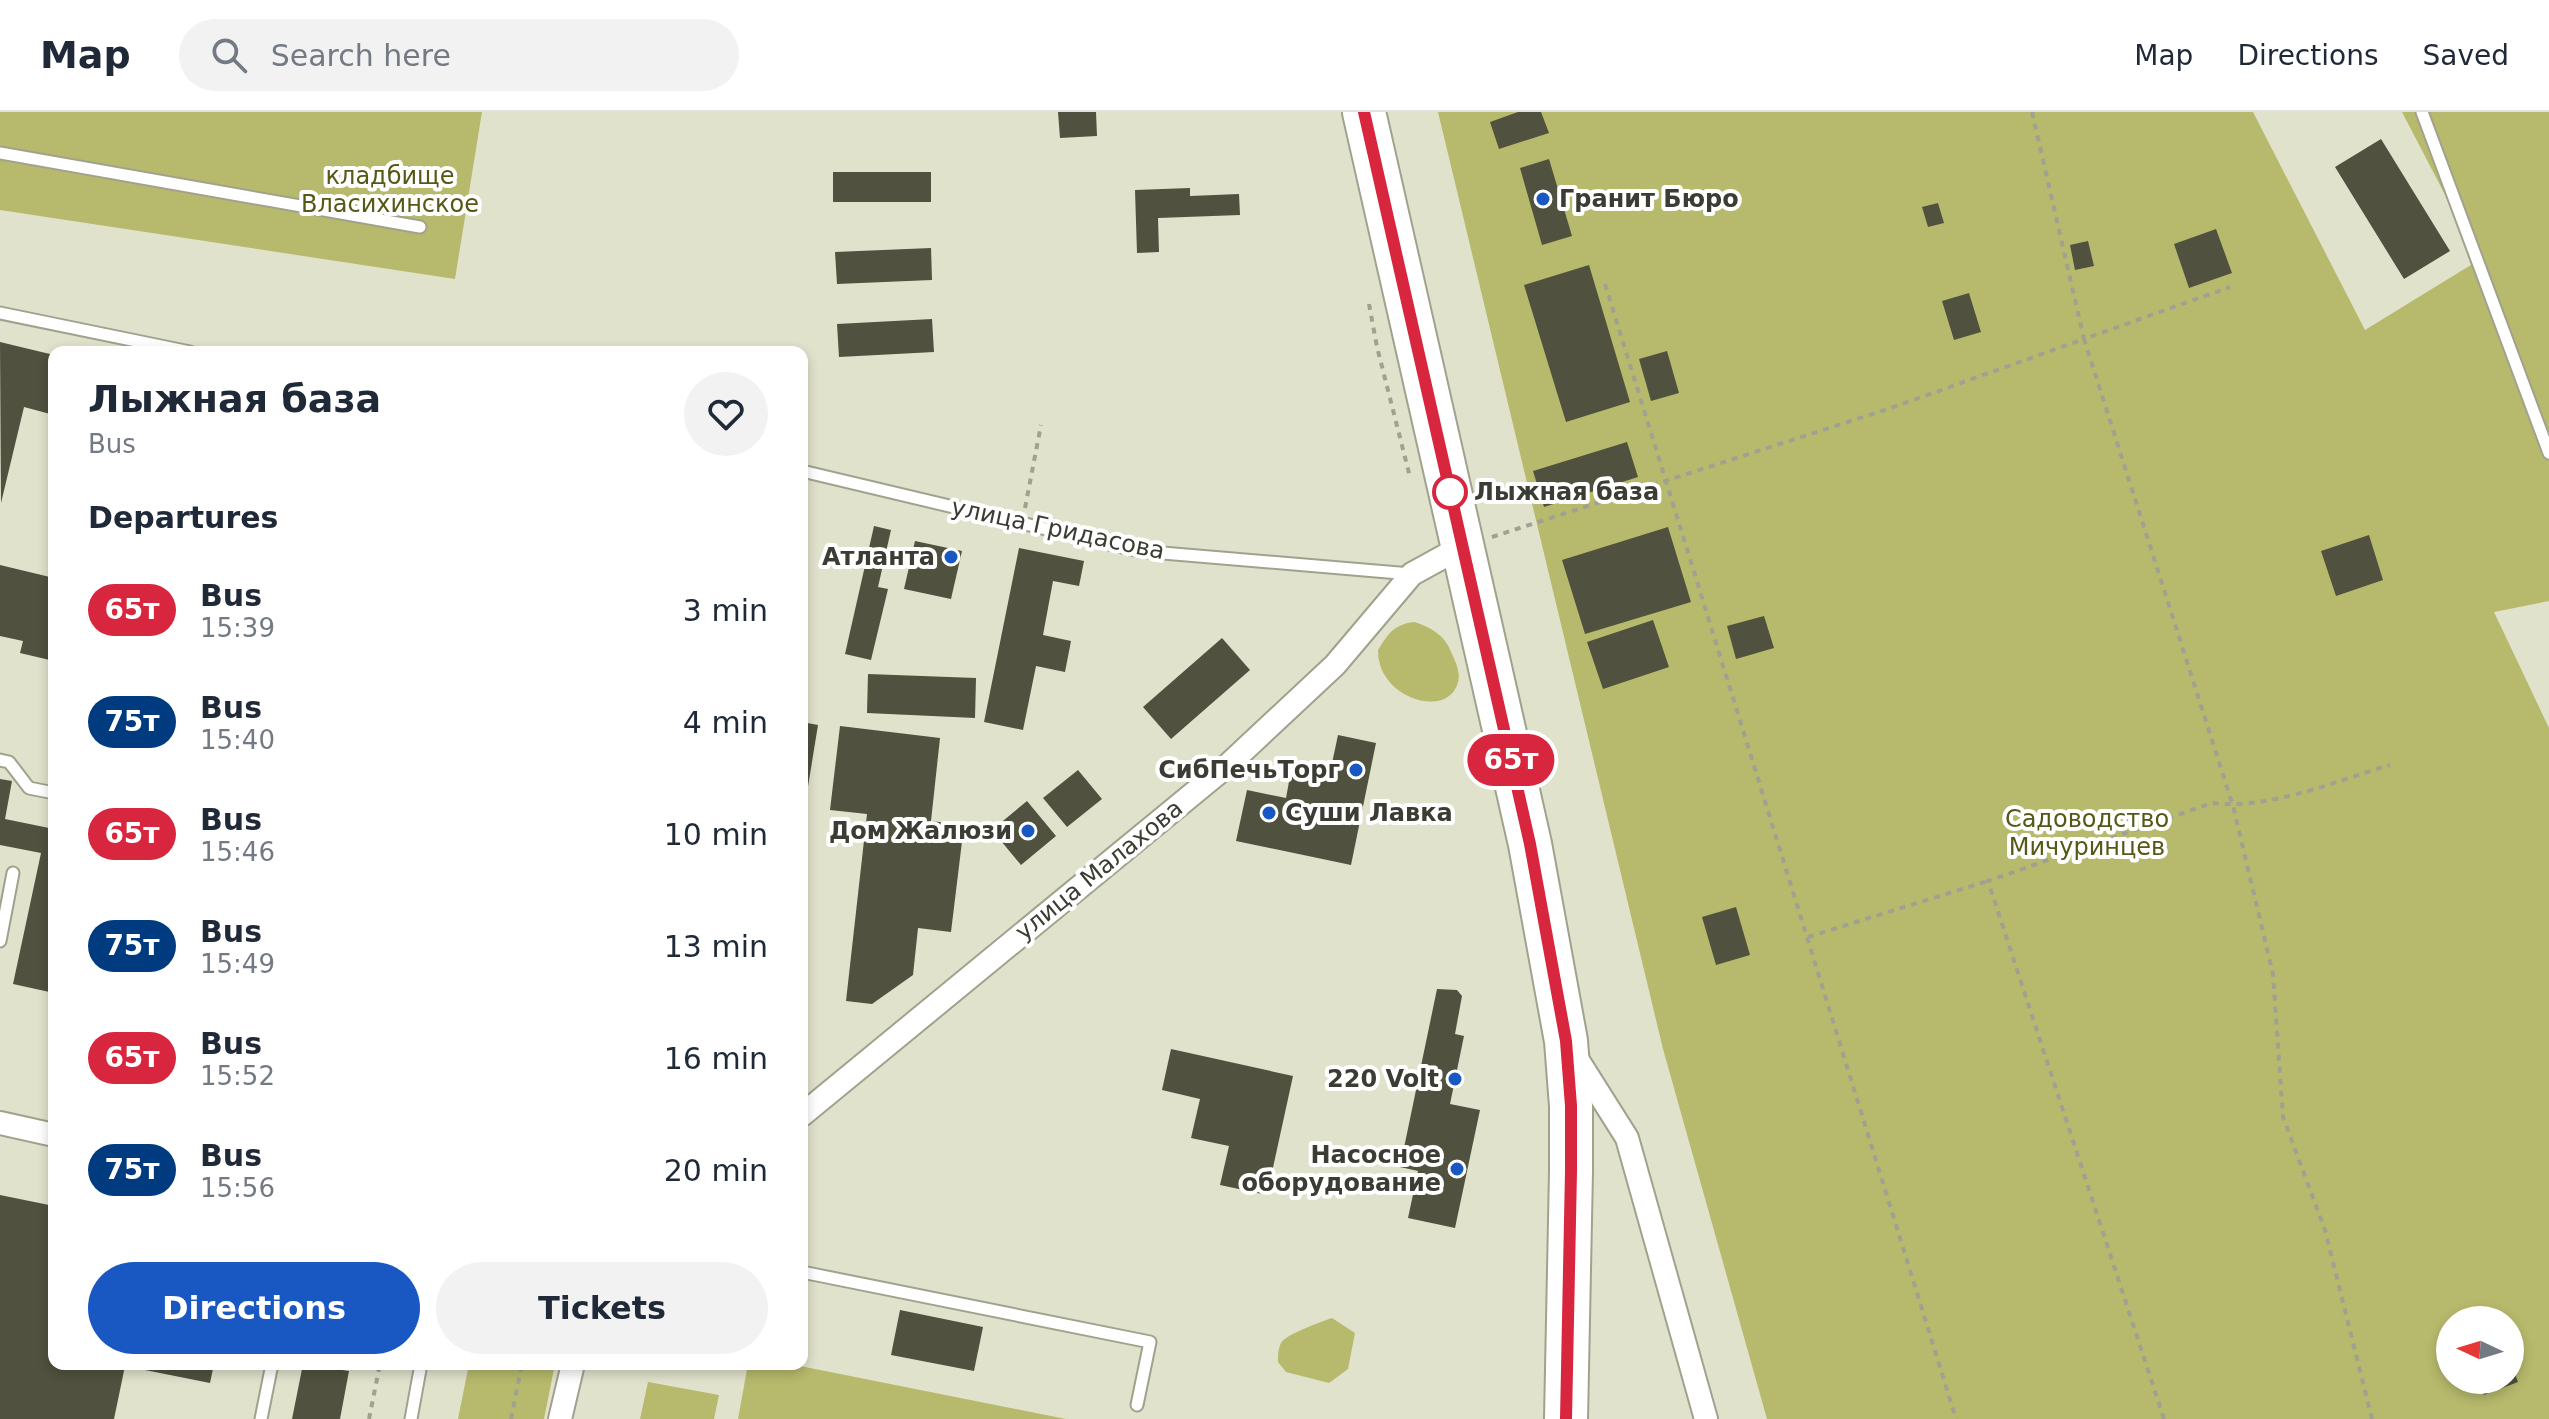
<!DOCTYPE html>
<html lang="en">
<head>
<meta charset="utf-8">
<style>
  body { margin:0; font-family:"DejaVu Sans",sans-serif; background:#f2f2f3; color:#1f2937; height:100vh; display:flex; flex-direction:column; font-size:30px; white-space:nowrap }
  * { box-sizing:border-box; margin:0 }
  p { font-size:26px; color:#747a83 }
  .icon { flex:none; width:44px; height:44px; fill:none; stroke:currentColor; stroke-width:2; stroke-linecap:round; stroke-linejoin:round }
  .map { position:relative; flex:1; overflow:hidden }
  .panel { position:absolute; left:48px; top:234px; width:760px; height:1024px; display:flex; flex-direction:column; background:#fff; border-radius:16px; box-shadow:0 4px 12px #0003 }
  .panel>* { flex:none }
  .badge { padding:0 16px; border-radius:26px; font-size:28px; line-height:52px }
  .needle { width:52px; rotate:274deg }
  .buttons { position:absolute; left:2436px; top:1194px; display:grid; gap:16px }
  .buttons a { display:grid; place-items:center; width:88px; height:88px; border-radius:50%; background:#fff; box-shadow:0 4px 12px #0003; font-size:40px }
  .map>.badge { position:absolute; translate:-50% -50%; box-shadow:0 0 0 4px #fff }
  h2 { padding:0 40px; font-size:30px; line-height:72px }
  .round { display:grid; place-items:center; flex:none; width:84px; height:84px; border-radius:42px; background:#f2f2f3 }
  .head { display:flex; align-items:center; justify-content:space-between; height:136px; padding:0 40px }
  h1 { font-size:38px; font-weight:700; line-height:60px }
  .action { display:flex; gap:16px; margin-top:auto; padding:16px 40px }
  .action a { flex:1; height:92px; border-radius:48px; background:#1957c3; color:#fff; font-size:32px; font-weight:700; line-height:92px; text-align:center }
  .action a+a { background:#f2f2f3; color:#1f2937 }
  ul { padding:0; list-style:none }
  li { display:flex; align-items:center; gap:24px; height:112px; padding:0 40px }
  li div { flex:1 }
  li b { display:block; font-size:30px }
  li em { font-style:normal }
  li .badge { min-width:88px; font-weight:700; text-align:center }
  header { display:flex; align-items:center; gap:48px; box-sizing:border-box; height:112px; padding:0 40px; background:#fff; border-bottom:2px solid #e0e1e3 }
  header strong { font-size:38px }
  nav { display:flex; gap:44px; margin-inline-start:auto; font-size:28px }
  .search { width:560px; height:72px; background:#f2f2f3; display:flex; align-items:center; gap:20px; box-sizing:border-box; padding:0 28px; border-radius:44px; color:#747a83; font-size:30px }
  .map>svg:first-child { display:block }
  .green { fill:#b7ba6c; fill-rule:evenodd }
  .building { fill:#50513e }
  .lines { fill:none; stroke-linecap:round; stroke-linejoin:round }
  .lane-casing { stroke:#a1a28d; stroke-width:15 }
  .street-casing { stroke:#a1a28d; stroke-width:26 }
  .highway-casing { stroke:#a1a28d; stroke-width:46 }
  .path { stroke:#a0a190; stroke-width:4; stroke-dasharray:6 6; stroke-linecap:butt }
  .lane { stroke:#fff; stroke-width:11 }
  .street { stroke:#fff; stroke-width:22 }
  .highway { stroke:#fff; stroke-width:42 }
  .line-casing { stroke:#fff; stroke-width:18 }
  .line { stroke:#d7263d; stroke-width:12 }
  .poi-dot { fill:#1957c3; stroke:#fff; stroke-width:3 }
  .stop-dot { fill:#fff; stroke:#d7263d; stroke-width:4 }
  .labels { text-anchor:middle; stroke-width:8; stroke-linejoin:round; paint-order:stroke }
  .park-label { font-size:24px; fill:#565816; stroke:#fff }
  .poi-label { font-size:24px; font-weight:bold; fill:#3b3c33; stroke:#fff; text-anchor:end }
  .stop-label { font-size:24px; font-weight:bold; fill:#3b3c33; stroke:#fff; text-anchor:start }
  .street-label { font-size:24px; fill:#3b3c33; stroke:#fff }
</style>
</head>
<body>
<header>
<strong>Map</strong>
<div class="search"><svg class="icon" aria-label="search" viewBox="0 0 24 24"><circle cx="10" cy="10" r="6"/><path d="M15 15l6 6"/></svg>Search here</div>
<nav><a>Map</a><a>Directions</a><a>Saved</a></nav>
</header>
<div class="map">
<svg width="2549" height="1307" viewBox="0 0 2549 1307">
  <rect width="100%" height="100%" fill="#e1e2cc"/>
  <path class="green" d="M0 0H482L455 167 0 98Z
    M1438 0H2253L2365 218 2479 148 2402 0H2549V489L2494 500 2549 616V1307H1767L1663 937ZM2450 1208H2510V1268H2450Z
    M1414 510C1429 514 1446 524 1451 540 1455 548 1461 561 1458 570 1449 608 1377 587 1378 538 1389 521 1393 513 1414 510Z
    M1332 1206 1355 1221 1348 1257 1329 1271 1286 1260 1278 1250C1278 1244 1278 1237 1281 1231 1286 1222 1321 1210 1332 1206Z
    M469 1252H555L544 1307H458Z
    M748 1252H790L1066 1307H738Z
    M648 1270 719 1283 714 1307H640Z"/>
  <path class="building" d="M1058 0H1096L1097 24 1060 26Z
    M1518 0H1541L1549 21 1499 37 1490 10Z
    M2381 27 2450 139 2404 167 2335 55Z
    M1549 47 1572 124 1542 133 1520 56Z
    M833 60H931V90H833Z
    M1190 76V84L1239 82 1240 103 1158 106 1159 140 1137 141 1135 78Z
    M1938 91 1944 111 1928 115 1922 95Z
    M2216 117 2232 161 2189 176 2174 132Z
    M2088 129 2094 154 2075 158 2070 133Z
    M931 136 932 168 837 172 835 140Z
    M1589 153 1630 290 1566 310 1524 173Z
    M1969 181 1981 220 1954 228 1942 189Z
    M932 207 934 240 839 245 837 212Z
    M0 230 54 243V303L24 295 1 391Z
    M1667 239 1679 281 1651 289 1639 247Z
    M1627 330 1638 365 1544 395 1533 359Z
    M874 414 891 418 878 475 888 477 871 548 845 542Z
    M1668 415 1691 490 1585 522 1562 448Z
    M2369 423 2383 468 2336 484 2321 439Z
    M915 429 962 439 951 487 904 477Z
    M1019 436 1084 449 1079 474 1053 469 1043 523 1071 529 1065 560 1036 554 1023 618 984 610Z
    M0 453 54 466V549L20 541 23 529 0 524Z
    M1764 504 1774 536 1736 547 1727 514Z
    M1653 508 1669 555 1603 577 1587 530Z
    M1222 526 1250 558 1171 627 1143 595Z
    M868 562 976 566 975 606 867 601Z
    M802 610 818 613 804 699 802 698Z
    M840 614 940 626 931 709 964 713 951 820 918 816 913 863 872 892 846 889 867 702 830 698Z
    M1338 623 1376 631 1351 753 1236 729 1247 678 1286 686 1293 648 1331 656Z
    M1078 658 1102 687 1067 715 1043 686Z
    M0 667 12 669 5 707 54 717V881L13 872 41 741 0 733Z
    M1027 689 1056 724 1021 753 992 718Z
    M802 713H808L807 735H802Z
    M1736 795 1750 843 1716 853 1702 805Z
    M1437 877 1457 878 1462 884 1455 922 1464 924 1450 992 1480 998 1455 1116 1408 1106 1418 1059 1400 1055Z
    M1171 937 1293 964 1267 1083 1220 1073 1229 1034 1191 1026 1200 987 1162 978Z
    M0 1083 54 1094V1252H214L210 1271 125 1254 114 1307H0Z
    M900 1198 983 1215 974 1259 891 1243Z
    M2510 1249 2518 1270 2484 1283 2478 1268H2510Z
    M303 1252 349 1259 340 1307H292Z"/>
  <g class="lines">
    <defs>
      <path id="lane" d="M2422 0 2549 341
        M0 41 420 115
        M0 201 190 240
        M802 359 1139 439 1411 462
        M0 648 9 650 29 676 54 681
        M0 829 13 761
        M802 1160 1150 1230 1137 1293
        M261 1307 272 1252
        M411 1307 421 1252"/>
      <path id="street" d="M1574 942 1627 1026 1706 1307
        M802 1003 1228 653 1335 553 1412 462 1463 434
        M0 1011 54 1023
        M560 1307 573 1252"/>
      <path id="highway" d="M1364 0 1530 732 1566 929 1571 994V1059L1566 1307"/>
    </defs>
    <use href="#lane" class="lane-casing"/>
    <use href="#street" class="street-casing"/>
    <use href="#highway" class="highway-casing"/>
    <path class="path" d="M2032 0 2084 227 2230 175
      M1605 172 1956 1307
      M1369 192 1377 235 1410 365
      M1025 396 1041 313
      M1492 425 1888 297 2084 227 2233 694 2273 862 2283 1005 2325 1118 2372 1307
      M1808 825 1988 769
      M369 1307 380 1252
      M511 1307 522 1252
      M2164 1307 1988 769 2212 691C2269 698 2336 669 2390 653"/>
    <use href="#lane" class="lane"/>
    <use href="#street" class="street"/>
    <use href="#highway" class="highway"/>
  </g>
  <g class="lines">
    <defs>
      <path id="line" d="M1364 0 1530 732 1566 929 1571 994V1059L1566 1307"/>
    </defs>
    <use href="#line" class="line-casing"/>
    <use href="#line" class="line"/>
  </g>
  <g class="poi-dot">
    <circle cx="1543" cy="87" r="8"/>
    <circle cx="951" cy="445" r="8"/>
    <circle cx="1356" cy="658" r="8"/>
    <circle cx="1269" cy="701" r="8"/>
    <circle cx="1028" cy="719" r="8"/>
    <circle cx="1455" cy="967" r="8"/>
    <circle cx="1457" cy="1057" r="8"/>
  </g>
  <circle class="stop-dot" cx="1450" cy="380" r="16"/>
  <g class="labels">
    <g class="park-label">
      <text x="390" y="72">кладбище<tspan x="390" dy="28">Власихинское</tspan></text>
      <text x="2087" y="715">Садоводство<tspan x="2087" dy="28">Мичуринцев</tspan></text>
    </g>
    <g class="poi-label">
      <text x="1559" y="95" text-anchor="start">Гранит Бюро</text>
      <text x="935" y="453">Атланта</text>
      <text x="1340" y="666">СибПечьТорг</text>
      <text x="1285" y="709" text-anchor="start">Суши Лавка</text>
      <text x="1012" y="727">Дом Жалюзи</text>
      <text x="1439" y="975">220 Volt</text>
      <text x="1441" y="1051">Насосное<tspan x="1441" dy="28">оборудование</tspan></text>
    </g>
    <g class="stop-label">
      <text x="1474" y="388">Лыжная база</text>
    </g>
    <g class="street-label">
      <text transform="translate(1058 417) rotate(12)" y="8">улица Гридасова</text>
      <text transform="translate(1099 758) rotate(-39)" y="8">улица Малахова</text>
    </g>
  </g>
</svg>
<div class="buttons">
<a><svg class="needle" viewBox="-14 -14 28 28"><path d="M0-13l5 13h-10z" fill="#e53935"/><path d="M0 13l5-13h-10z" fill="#747a83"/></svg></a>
</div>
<b class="badge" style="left:1511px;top:648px;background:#d7263d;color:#fff">65т</b>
<section class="panel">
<div class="head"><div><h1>Лыжная база</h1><p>Bus</p></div><a class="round"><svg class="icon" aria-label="heart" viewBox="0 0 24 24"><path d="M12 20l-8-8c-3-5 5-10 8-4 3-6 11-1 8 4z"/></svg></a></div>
<h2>Departures</h2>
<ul>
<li><span class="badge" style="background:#d7263d;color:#fff">65т</span><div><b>Bus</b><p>15:39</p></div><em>3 min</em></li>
<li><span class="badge" style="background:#003b80;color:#fff">75т</span><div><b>Bus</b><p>15:40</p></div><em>4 min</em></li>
<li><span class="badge" style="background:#d7263d;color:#fff">65т</span><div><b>Bus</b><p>15:46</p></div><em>10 min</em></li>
<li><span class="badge" style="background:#003b80;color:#fff">75т</span><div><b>Bus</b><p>15:49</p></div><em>13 min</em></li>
<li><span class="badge" style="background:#d7263d;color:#fff">65т</span><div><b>Bus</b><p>15:52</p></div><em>16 min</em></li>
<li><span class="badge" style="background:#003b80;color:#fff">75т</span><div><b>Bus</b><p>15:56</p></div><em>20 min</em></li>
</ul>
<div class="action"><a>Directions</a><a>Tickets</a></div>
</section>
</div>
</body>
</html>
